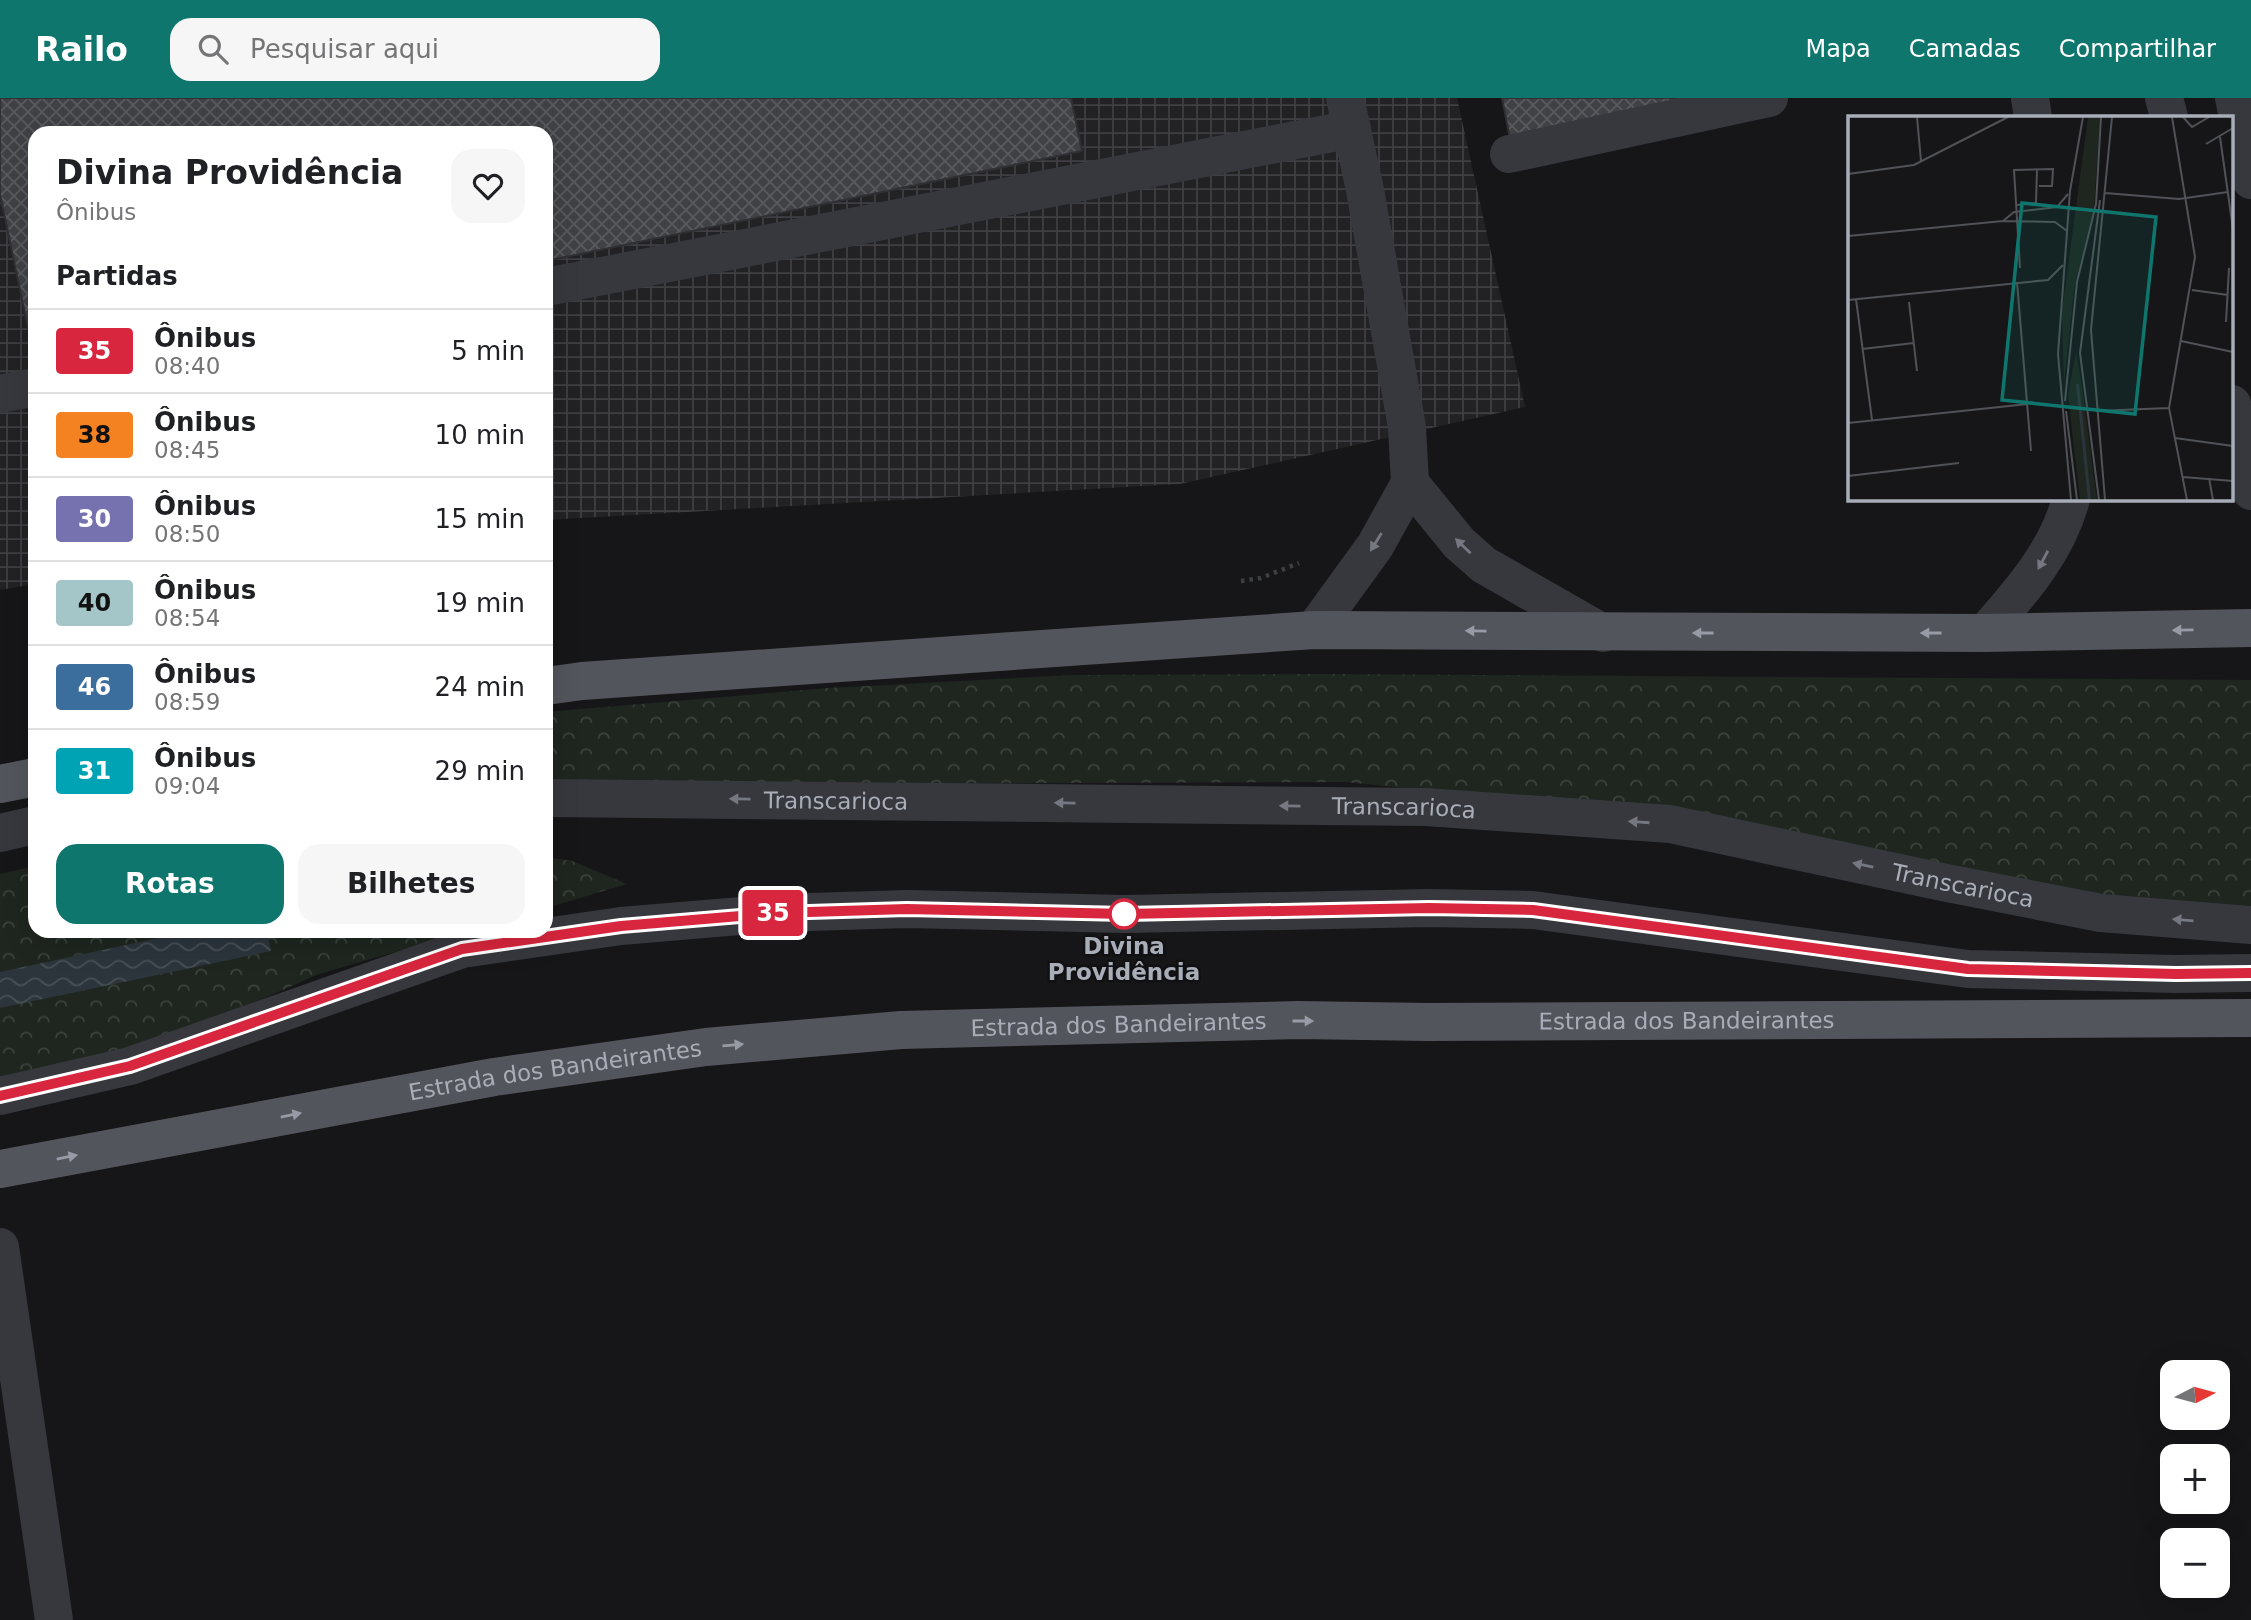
<!DOCTYPE html>
<html lang="pt">
<head>
<meta charset="utf-8">
<style>
  body { margin:0; font-family:"DejaVu Sans",sans-serif; background:#f6f6f6; color:#202124; height:100vh; display:flex; flex-direction:column; font-size:26px; white-space:nowrap }
  * { box-sizing:border-box; margin:0 }
  p { font-size:23px; color:#757577 }
  .icon { flex:none; width:38px; height:38px; fill:none; stroke:currentColor; stroke-width:2; stroke-linecap:round; stroke-linejoin:round }
  .map { position:relative; flex:1; overflow:hidden }
  .details { position:absolute; left:28px; top:28px; width:525px; height:812px; display:flex; flex-direction:column; background:#fff; border-radius:21px; box-shadow:0 7px 28px #0002 }
  .details>* { flex:none }
  .badge { padding:0 14px; border-radius:5px; font-size:24px; line-height:46px }
  .needle { width:46px; rotate:84deg }
  .buttons { position:absolute; left:2160px; top:1262px; display:grid; gap:14px }
  .buttons a { display:grid; place-items:center; width:70px; height:70px; border-radius:14px; background:#fff; box-shadow:0 7px 28px #0002; font-size:35px }
  .map>.badge { position:absolute; translate:-50% -50%; box-shadow:0 0 0 4px #fff }
  h2 { padding:0 28px; font-size:26px; line-height:63px }
  .round { display:grid; place-items:center; flex:none; width:74px; height:74px; border-radius:21px; background:#f6f6f6 }
  .headline { display:flex; align-items:center; justify-content:space-between; height:119px; padding:0 28px }
  h1 { font-size:33px; font-weight:600; line-height:52px }
  .button { display:flex; gap:14px; margin-top:auto; padding:14px 28px }
  .button a { flex:1; height:80px; border-radius:21px; background:#0f766e; color:#fff; font-size:28px; font-weight:600; line-height:80px; text-align:center }
  .button a+a { background:#f6f6f6; color:#202124 }
  ul { padding:0; list-style:none }
  li { display:flex; align-items:center; gap:21px; height:84px; padding:0 28px; border-top:2px solid #e0e0e0 }
  li div { flex:1 }
  li b { display:block; font-size:26px }
  li em { font-style:normal }
  li .badge { min-width:77px; font-weight:700; text-align:center }
  header { display:flex; align-items:center; gap:42px; box-sizing:border-box; height:98px; padding:0 35px; background:#0f766e; color:#fff }
  header strong { font-size:33px }
  nav { display:flex; gap:38px; margin-inline-start:auto; font-size:24px }
  .search { width:490px; height:63px; background:#f6f6f6; display:flex; align-items:center; gap:18px; box-sizing:border-box; padding:0 24px; border-radius:21px; color:#757577; font-size:26px }
  .map>svg:first-child { display:block }
  .industrial { fill:url(#industrial-grid) }
  .forest { fill:url(#forest-crowns) }
  .water { fill:url(#water-waves) }
  .building { fill:url(#building-cross-hatch); stroke:#303034; stroke-width:2 }
  .lines { fill:none; stroke-linecap:round; stroke-linejoin:round }
  .path { stroke:#3d3f44; stroke-width:4.5; stroke-dasharray:3.5 5; stroke-linecap:butt }
  .minor { stroke:#37383d; stroke-width:38 }
  .major { stroke:#53555c; stroke-width:38 }
  .oneway { fill:#757881 }
  .oneway2 { fill:#979ba6 }
  .line-casing { stroke:#fff; stroke-width:16 }
  .line { stroke:#d7263d; stroke-width:10 }
  .stop-dot { fill:#fff; stroke:#d7263d; stroke-width:3.5 }
  .labels { text-anchor:middle; stroke-width:5; stroke-linejoin:round; paint-order:stroke }
  .street-label { font-size:23px; fill:#a8adb8; stroke:#111113 }
  .stop-label { font-size:23px; font-weight:bold; fill:#a8adb8; stroke:#111113 }
  .inset-road { fill:none; stroke:#505258; stroke-width:2 }
  .view { fill:#0f766e; fill-opacity:0.15; stroke:#0f766e; stroke-width:3.5 }
  .inset-edge { fill:none; stroke:#a8adb8; stroke-width:3.5 }
</style>
</head>
<body>
<header>
<strong>Railo</strong>
<div class="search"><svg class="icon" aria-label="search" viewBox="0 0 24 24"><circle cx="10" cy="10" r="6"/><path d="M15 15l6 6"/></svg>Pesquisar aqui</div>
<nav><a>Mapa</a><a>Camadas</a><a>Compartilhar</a></nav>
</header>
<div class="map">
<svg width="2251" height="1522" viewBox="0 0 2251 1522">
  <defs>
    <pattern id="industrial-grid" width="8" height="8" patternUnits="userSpaceOnUse" patternTransform="scale(1.75)"><rect width="8" height="8" fill="#222225"/><path d="M0 4h8M4 0v8" fill="none" stroke="#3f3f43"/></pattern>
    <pattern id="forest-crowns" width="20" height="18" patternUnits="userSpaceOnUse" patternTransform="scale(1.75)"><rect width="20" height="18" fill="#1e261f"/><path d="M2 6a3 3 0 1 1 6 0M12 15a3 3 0 1 1 6 0" fill="none" stroke="#3c433d"/></pattern>
    <pattern id="water-waves" width="16" height="10" patternUnits="userSpaceOnUse" patternTransform="scale(1.75)"><rect width="16" height="10" fill="#2c353c"/><path d="M0 5q4-4 8 0t8 0" fill="none" stroke="#485056"/></pattern>
    <pattern id="building-cross-hatch" width="8" height="8" patternUnits="userSpaceOnUse" patternTransform="scale(1.75)"><rect width="8" height="8" fill="#404145"/><path d="M0 0l8 8M0 8l8-8" fill="none" stroke="#595a5e"/></pattern>
  </defs>
  <rect width="100%" height="100%" fill="#161618"/>
  <path class="industrial" d="M0 0H1457L1525 309 1180 386 546 422V35H35V486L0 492Z"/>
  <path class="forest" d="M1316 576 2251 582V816L2064 799 1725 722 1345 684 546 687V614L828 590 1072 577Z
    M546 759 572 763 627 786 546 810Z
    M35 768V833H467L319 876 165 944 0 990V776Z"/>
  <path class="water" d="M191 833H267L271 853 0 910V874Z"/>
  <path class="building" d="M0 0H1071L1082 53 546 163V35H35V264L0 96Z
    M1502 0H1686L1510 41Z"/>
  <g class="lines">
    <path class="path" d="M1241 483 1261 480 1299 465"/>
    <g class="minor">
      <path d="M2030 0 2033 19"/>
      <path d="M2164 0 2169 19"/>
      <path d="M2234 0 2251 82"/>
      <path d="M1509 56 1769 0"/>
      <path d="M546 189 1352 31"/>
      <path d="M0 296 35 289"/>
      <path d="M2232 306 2251 393"/>
      <path d="M1410 385 1459 445 1484 467 1603 535"/>
      <path d="M1314 532 1375 448 1410 385 1407 329 1365 92 1345 0"/>
      <path d="M1985 535C2020 495 2057 454 2071 401"/>
      <path id="s1" d="M546 700 1426 709 1670 726 1942 784 2101 815 2251 827"/>
      <path d="M0 735 35 727"/>
      <path d="M0 998 130 968 462 851 621 828 776 815 907 811 1125 816 1429 810 1533 812 1968 871 2176 876 2251 875"/>
      <path d="M0 1149 54 1522"/>
    </g>
    <g class="major">
      <path d="M546 588 582 583 1314 532 1985 535 2251 530"/>
      <path d="M0 686 35 679"/>
      <path id="s2" d="M0 1071 494 979 706 949 901 932 1298 922 1429 924 2251 920"/>
    </g>
  </g>
  <defs><path id="oneway-solid" d="M-6-.8H1V-3.2L6.5 0L1 3.2V.8H-6Z" transform="scale(1.75)"/></defs>
  <g class="oneway">
    <use href="#oneway-solid" transform="translate(1376 444) rotate(122)"/>
    <use href="#oneway-solid" transform="translate(1463 448) rotate(-136)"/>
    <use href="#oneway-solid" transform="translate(2043 462) rotate(118)"/>
    <use href="#oneway-solid" transform="translate(740 701) rotate(-179)"/>
    <use href="#oneway-solid" transform="translate(1065 705) rotate(-179)"/>
    <use href="#oneway-solid" transform="translate(1290 708) rotate(-179)"/>
    <use href="#oneway-solid" transform="translate(1639 724) rotate(-176)"/>
    <use href="#oneway-solid" transform="translate(1863 767) rotate(-168)"/>
    <use href="#oneway-solid" transform="translate(2183 822) rotate(-175)"/>
  </g>
  <g class="oneway2">
    <use href="#oneway-solid" transform="translate(2183 532) rotate(179)"/>
    <use href="#oneway-solid" transform="translate(1476 533) rotate(-179)"/>
    <use href="#oneway-solid" transform="translate(1703 535) rotate(-180)"/>
    <use href="#oneway-solid" transform="translate(1931 535) rotate(-180)"/>
    <use href="#oneway-solid" transform="translate(1303 923)"/>
    <use href="#oneway-solid" transform="translate(733 947) rotate(-5)"/>
    <use href="#oneway-solid" transform="translate(291 1017) rotate(-11)"/>
    <use href="#oneway-solid" transform="translate(67 1059) rotate(-11)"/>
  </g>
  <g class="lines">
    <defs>
      <path id="line" d="M0 998 130 968 462 851 621 828 776 815 907 811 1125 816 1429 810 1533 812 1968 871 2176 876 2251 875"/>
    </defs>
    <use href="#line" class="line-casing"/>
    <use href="#line" class="line"/>
  </g>
  <circle class="stop-dot" cx="1124" cy="816" r="14"/>
  <g class="labels">
    <g class="street-label">
      <text dy="8" stroke="none"><textPath href="#s1" startOffset="290">Transcarioca</textPath></text>
      <text dy="8" stroke="none"><textPath href="#s1" startOffset="858">Transcarioca</textPath></text>
      <text dy="8" stroke="none"><textPath href="#s1" startOffset="1424">Transcarioca</textPath></text>
      <text dy="8" stroke="none"><textPath href="#s2" startOffset="1698">Estrada dos Bandeirantes</textPath></text>
      <text dy="8" stroke="none"><textPath href="#s2" startOffset="1130">Estrada dos Bandeirantes</textPath></text>
      <text dy="8" stroke="none"><textPath href="#s2" startOffset="564">Estrada dos Bandeirantes</textPath></text>
    </g>
    <g class="stop-label">
      <text x="1124" y="856">Divina<tspan x="1124" dy="26">Providência</tspan></text>
    </g>
  </g>
  <g transform="translate(1848 18)">
    <rect width="385" height="385" fill="#161618"/>
    <path d="M240 1H252L246 92 226 173 216 269 214 196ZM228 236 233 264 249 384H232L220 279Z" fill="#1e261f"/>
    <path d="M228 268H231L243 384H240Z" fill="#2c353c"/>
    <path class="inset-road" d="M69 1 73 45M324 1 347 141 321 292 339 384M335 1 344 11 361 1M372 21 385 113M358 28 385 12M0 58 66 49 160 1M257 77 331 83 380 76M169 89 188 87 189 53M219 115 207 106 155 105 166 96 209 91 220 78M0 120 155 105M172 152 166 54 205 53 204 70H191M169 166 183 335M344 174 380 179M8 183 24 304M0 184 200 164 215 149M61 186 69 255M378 206 381 152M333 225 385 236M14 233 66 227M217 285 229 166 248 88 253 1M218 295 229 384M248 295 321 292M0 307 180 288M327 322 385 330M0 360 111 347M335 361 385 365M361 362 365 384M223 384 210 238 222 75 235 1M251 384 232 237 252 84M257 384 243 214 264 1"/>
    <path class="view" d="M174 87 308 101 287 298 154 284Z"/>
    <rect width="385" height="385" class="inset-edge"/>
  </g>
</svg>
<div class="buttons">
<a><svg class="needle" viewBox="-14 -14 28 28"><path d="M0-13l5 13h-10z" fill="#e53935"/><path d="M0 13l5-13h-10z" fill="#757577"/></svg></a>
<a>+</a>
<a>−</a>
</div>
<b class="badge" style="left:773px;top:815px;background:#d7263d;color:#fff">35</b>
<section class="details">
<div class="headline"><div><h1>Divina Providência</h1><p>Ônibus</p></div><a class="round"><svg class="icon" aria-label="heart" viewBox="0 0 24 24"><path d="M12 20l-8-8c-3-5 5-10 8-4 3-6 11-1 8 4z"/></svg></a></div>
<h2>Partidas</h2>
<ul>
<li><span class="badge" style="background:#d7263d;color:#fff">35</span><div><b>Ônibus</b><p>08:40</p></div><em>5 min</em></li>
<li><span class="badge" style="background:#f58220;color:#111">38</span><div><b>Ônibus</b><p>08:45</p></div><em>10 min</em></li>
<li><span class="badge" style="background:#7672af;color:#fff">30</span><div><b>Ônibus</b><p>08:50</p></div><em>15 min</em></li>
<li><span class="badge" style="background:#a5c6c9;color:#111">40</span><div><b>Ônibus</b><p>08:54</p></div><em>19 min</em></li>
<li><span class="badge" style="background:#3c6e9d;color:#fff">46</span><div><b>Ônibus</b><p>08:59</p></div><em>24 min</em></li>
<li><span class="badge" style="background:#00a3b4;color:#fff">31</span><div><b>Ônibus</b><p>09:04</p></div><em>29 min</em></li>
</ul>
<div class="button"><a>Rotas</a><a>Bilhetes</a></div>
</section>
</div>
</body>
</html>
